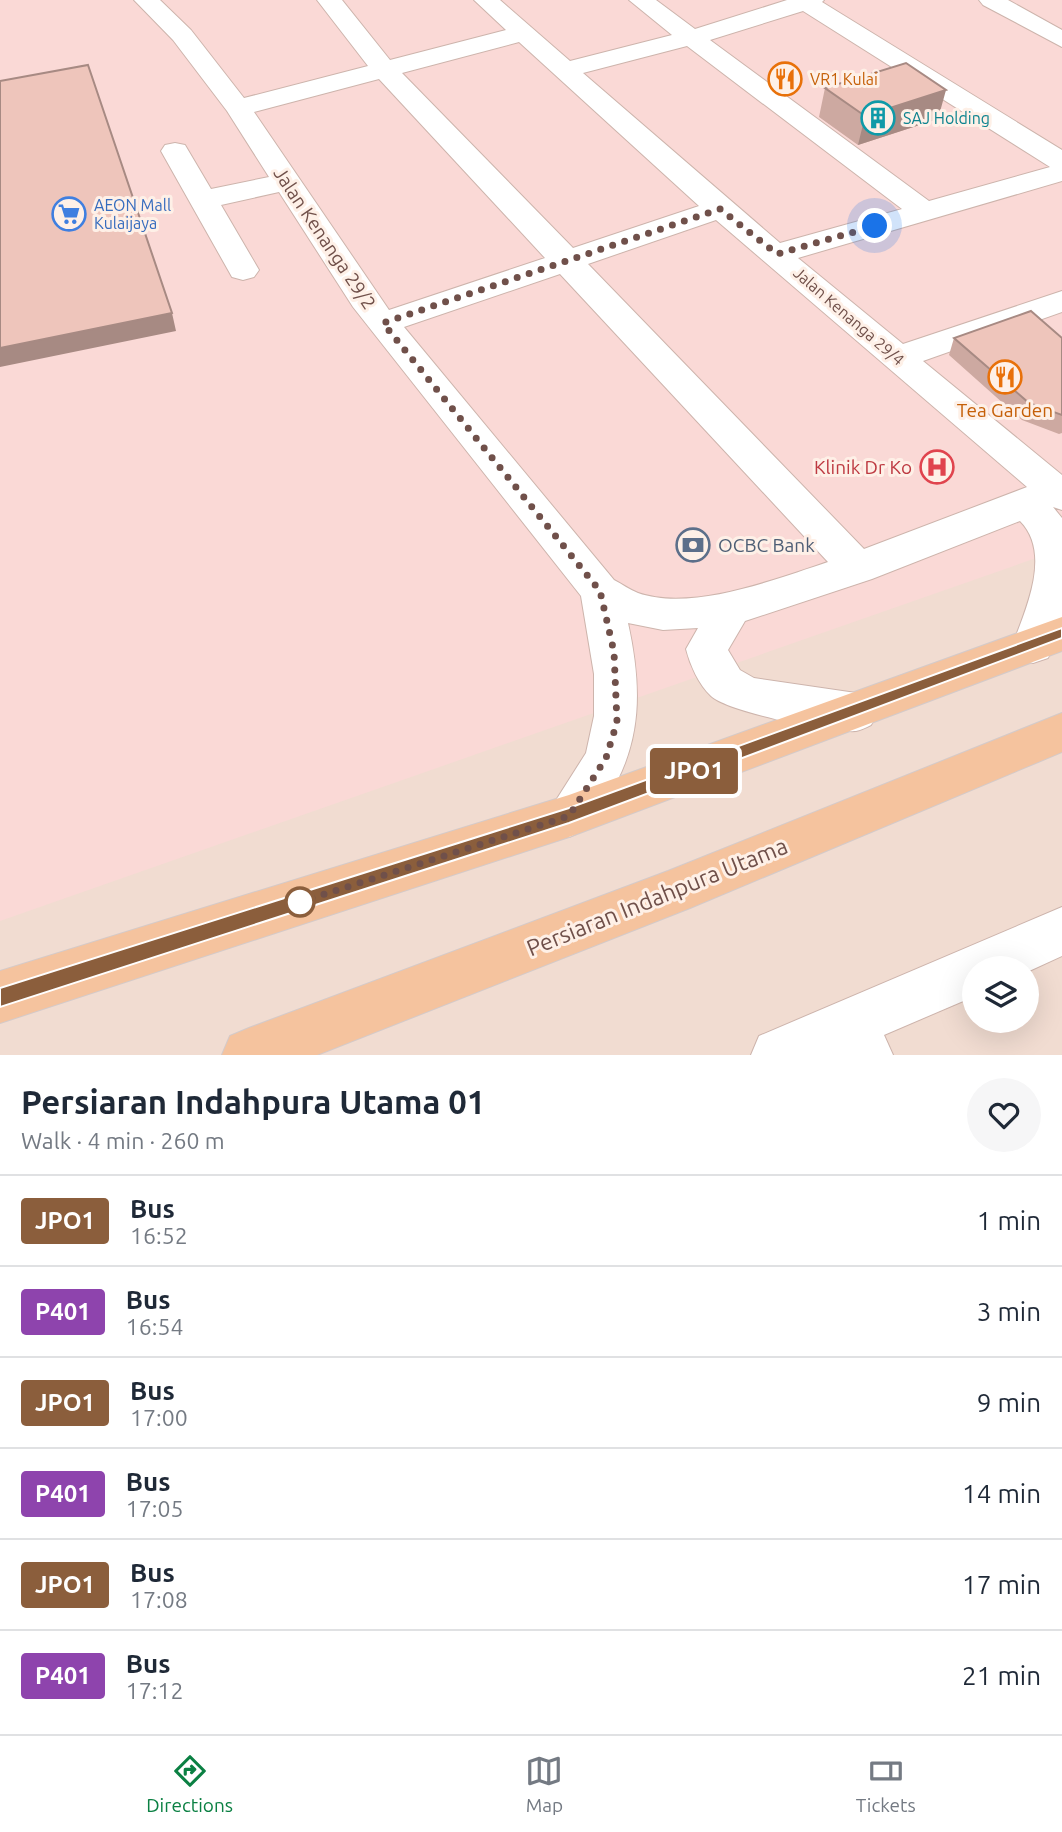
<!DOCTYPE html>
<html lang="en">
<head>
<meta charset="utf-8">
<style>
  body { margin:0; font-family:Ubuntu,sans-serif; background:#f6f6f7; color:#1f2937; height:100vh; display:flex; flex-direction:column; font-size:26px; white-space:nowrap }
  * { box-sizing:border-box; margin:0 }
  p { font-size:23px; color:#747a83 }
  .icon { flex:none; width:38px; height:38px; fill:none; stroke:currentColor; stroke-width:2; stroke-linecap:round; stroke-linejoin:round }
  .map { position:relative; height:1055px; overflow:hidden }
  .drawer { display:flex; flex-direction:column; background:#fff; flex:1 }
  .drawer>* { flex:none }
  .badge { padding:0 14px; border-radius:5px; font-size:24px; line-height:46px }
  .controls { position:absolute; left:962px; top:956px; display:grid; gap:14px }
  .controls a { display:grid; place-items:center; width:77px; height:77px; border-radius:50%; background:#fff; box-shadow:0 7px 28px #0002; font-size:35px }
  .you { position:absolute; width:35px; height:35px; margin:-18px; border:5px solid #fff; border-radius:50%; background:#1a73e8; box-shadow:0 0 0 10px #1a73e833 }
  .map>.badge { position:absolute; translate:-50% -50%; box-shadow:0 0 0 4px #fff }
  .round { display:grid; place-items:center; flex:none; width:74px; height:74px; border-radius:37px; background:#f6f6f7 }
  .head { display:flex; align-items:center; justify-content:space-between; height:119px; padding:0 21px }
  h1 { font-size:33px; font-weight:700; line-height:52px }
  ul { padding:0; list-style:none }
  li { display:flex; align-items:center; gap:21px; height:91px; padding:0 21px; border-top:2px solid #e0e1e3 }
  li div { flex:1 }
  li b { display:block; font-size:26px }
  li em { font-style:normal }
  li .badge { min-width:77px; font-weight:700; text-align:center }
  .tab-bar { display:flex; justify-content:space-around; align-items:center; height:98px; border-top:2px solid #e0e1e3; background:#fff; font-size:19px; color:#747a83 }
  .tab-bar a { display:grid; justify-items:center; gap:4px }
  .tab-bar .selected { color:#0b8043 }
  .map>svg:first-child { display:block }
  .residential { fill:#f1dcd1; fill-rule:evenodd }
  .commercial { fill:#fad9d6 }
  .lines { fill:none; stroke-linecap:round; stroke-linejoin:round }
  .minor-casing { stroke:#cdb4ac; stroke-width:2 }
  .major-casing { stroke:#d4cac9; stroke-width:2 }
  .minor { fill:#fff; fill-rule:evenodd }
  .major { fill:#f5c39e; fill-rule:evenodd }
  .wall { fill:#cda9a1 }
  .shaded-wall { fill:#a78a83 }
  .building { fill:#eec5bb; stroke:#a78a83; stroke-width:2 }
  .line { fill:#8b5e3c; stroke:#fff; stroke-width:2 }
  .walk { stroke:#70504a; stroke-width:7; stroke-dasharray:0 12.6 }
  .stop-dot { fill:#fff; stroke:#8b5e3c; stroke-width:3.5 }
  .labels { text-anchor:middle; stroke-width:6; stroke-linejoin:round; paint-order:stroke }
  .far-food-label { font-size:16px; fill:#c56008; stroke:#fef0e7; text-anchor:start }
  .far-culture-label { font-size:16px; fill:#0d838f; stroke:#fef0e7; text-anchor:start }
  .far-shop-label { font-size:16px; fill:#366cbe; stroke:#fef0e7; text-anchor:start }
  .far-street-label { font-size:16px; fill:#70504a; stroke:#fef0e7 }
  .street-label { font-size:19px; fill:#70504a; stroke:#fef0e7 }
  .food-label { font-size:19px; fill:#c56008; stroke:#fef0e7 }
  .health-label { font-size:19px; fill:#be3a42; stroke:#fef0e7; text-anchor:end }
  .service-label { font-size:19px; fill:#4e5e75; stroke:#fef0e7; text-anchor:start }
  .near-street-label { font-size:23px; fill:#70504a; stroke:#fef0e7 }
</style>
</head>
<body>
<div class="map">
<svg width="1062" height="1055" viewBox="0 0 1062 1055">
  <rect width="100%" height="100%" fill="#faece2"/>
  <path class="residential" d="M0 0H1062V1055H0ZM975 968H1027V1020H975Z"/>
  <path class="commercial" d="M0 0H1062V549L0 921Z"/>
  <g class="lines">
    <defs>
      <path id="minor" d="M134 0H160L191 30 244 98 368 66 317 0H342L390 60 506 30 474 0H500L570 61 672 35 629 0H656L695 29 787 0H824L822 2 1062 150V181L798 258 903 344 1062 291V312L923 361 1062 475V510L1053 507 1062 518V622L1048 658 1033 663 1018 658 1012 646C1026 609 1052 553 1020 521L872 579 745 621 728 650 740 670 754 678 856 693 871 699 878 712 871 725C867 727 861 730 856 731 832 733 728 712 711 696 699 685 690 665 686 649L698 628 663 630 628 623C642 687 643 744 606 800 595 817 588 830 569 837L553 831 546 816 586 753 594 716V674L581 596 353 307 279 192 221 205 259 270 254 277 243 280 232 277 161 151 165 145 175 143 185 145 211 189 269 177 227 111 173 40ZM803 11 1050 167 929 201 710 40ZM519 42 699 206 573 248 402 73ZM687 46 902 209 780 243 583 73ZM379 79 545 258 389 310 254 112ZM716 220 1027 487 864 549 588 264ZM560 274 828 562C776 579 692 612 638 593 630 590 622 584 614 580L404 327Z
        M979 0H1008L1062 30V47L983 5Z
        M1062 907V956L1027 972V968H975V996L884 1035 893 1055H751L759 1036Z"/>
      <path id="major" d="M1062 617V651L569 837 0 1023V971L569 795Z
        M1062 713V752L690 908 317 1055H222L230 1036 249 1028 668 871Z"/>
    </defs>
    <use href="#minor" class="minor-casing"/>
    <use href="#major" class="major-casing"/>
    <use href="#minor" class="minor"/>
    <use href="#major" class="major"/>
  </g>
  <path class="wall" d="M825 88 938 119 858 145 819 117Z
    M954 338H1062V433L1059 434 1022 420 949 355Z"/>
  <path class="shaded-wall" d="M946 90 938 119 858 145 865 116Z
    M172 313 176 331 0 367V348Z"/>
  <path class="building" d="M906 63 946 90 865 116 825 88Z
    M88 65 172 313 0 348V81Z
    M1031 311 1062 338V415L1029 403 954 338Z"/>
  <path class="line" d="M1062 628V638L569 823 0 1007V988L569 808Z"/>
  <g class="lines">
    <path class="walk" d="M300 902 569 816 606 758 617 722 614 652 600 591 383 323 720 209 777 254 875 226"/>
  </g>
  <defs>
    <symbol id="restaurant-ring" viewBox="-11 -11 22 22"><circle r="9.5" fill="#fef0e7" stroke="#e8710a" stroke-width="1.5"/><path d="M-5-6h1v4h1v-4h1v4h1v-4h1v5L-1.5 .5V6h-2V.5L-5-1ZM5-6V6H3V1.5H1.5Q1.5-4 5-6Z" fill="#e8710a"/></symbol>
    <symbol id="building-ring" viewBox="-11 -11 22 22"><circle r="9.5" fill="#fef0e7" stroke="#0f9aa8" stroke-width="1.5"/><path d="M-4-6H4V6H1V3H-1V6H-4ZM-2.5-4.3h1.7v1.8h-1.7ZM.8-4.3h1.7v1.8H.8ZM-2.5-1h1.7V.8h-1.7ZM.8-1h1.7V.8H.8Z" fill="#0f9aa8"/></symbol>
    <symbol id="supermarket-ring" viewBox="-11 -11 22 22"><circle r="9.5" fill="#fef0e7" stroke="#3f7fe0" stroke-width="1.5"/><path d="M-6-5.5h2.5l.6 2H6L4.5 2H-2.5L-4.4-4H-6ZM-1.5 3.2a1.3 1.3 0 1 0 .1 0ZM3 3.2a1.3 1.3 0 1 0 .1 0Z" fill="#3f7fe0"/></symbol>
    <symbol id="hospital-ring" viewBox="-11 -11 22 22"><circle r="9.5" fill="#fef0e7" stroke="#e0444e" stroke-width="1.5"/><path d="M-5-5h3v3.5h4V-5h3V5h-3V1.5h-4V5h-3Z" fill="#e0444e"/></symbol>
    <symbol id="bank-ring" viewBox="-11 -11 22 22"><circle r="9.5" fill="#fef0e7" stroke="#5c6f8a" stroke-width="1.5"/><path d="M-6-4H6V4H-6ZM0-2.3a2.3 2.3 0 1 0 0 4.6a2.3 2.3 0 1 0 0-4.6Z" fill="#5c6f8a"/></symbol>
  </defs>
  <g fill-rule="evenodd">
    <use href="#restaurant-ring" x="766" y="60" width="38" height="38"/>
    <use href="#building-ring" x="859" y="99" width="38" height="38"/>
    <use href="#supermarket-ring" x="50" y="195" width="38" height="38"/>
    <use href="#restaurant-ring" x="986" y="358" width="38" height="38"/>
    <use href="#hospital-ring" x="918" y="448" width="38" height="38"/>
    <use href="#bank-ring" x="674" y="526" width="38" height="38"/>
  </g>
  <circle class="stop-dot" cx="300" cy="902" r="14"/>
  <g class="labels">
    <g class="far-food-label">
      <text x="810" y="85">VR1 Kulai</text>
    </g>
    <g class="far-culture-label">
      <text x="903" y="124">SAJ Holding</text>
    </g>
    <g class="far-shop-label">
      <text x="94" y="211">AEON Mall<tspan x="94" dy="18">Kulaijaya</tspan></text>
    </g>
    <g class="far-street-label">
      <text transform="translate(849 316) rotate(41)" y="6">Jalan Kenanga 29/4</text>
    </g>
    <g class="street-label">
      <text transform="translate(325 238) rotate(56)" y="7">Jalan Kenanga 29/2</text>
    </g>
    <g class="food-label">
      <text x="1005" y="417">Tea Garden</text>
    </g>
    <g class="health-label">
      <text x="912" y="474">Klinik Dr Ko</text>
    </g>
    <g class="service-label">
      <text x="718" y="552">OCBC Bank</text>
    </g>
    <g class="near-street-label">
      <text transform="translate(657 897) rotate(-22)" y="8">Persiaran Indahpura Utama</text>
    </g>
  </g>
</svg>
<div class="controls">
<a><svg class="icon" aria-label="layers" viewBox="0 0 24 24"><path d="M12 4l9 5-9 5-9-5zM3 14l9 5 9-5"/></svg></a>
</div>
<div class="you" style="left:875px;top:226px"></div>
<b class="badge" style="left:694px;top:771px;background:#8b5e3c;color:#fff">JPO1</b>
</div>
<section class="drawer">
<div class="head"><div><h1>Persiaran Indahpura Utama 01</h1><p>Walk · 4 min · 260 m</p></div><a class="round"><svg class="icon" aria-label="heart" viewBox="0 0 24 24"><path d="M12 20l-8-8c-3-5 5-10 8-4 3-6 11-1 8 4z"/></svg></a></div>
<ul>
<li><span class="badge" style="background:#8b5e3c;color:#fff">JPO1</span><div><b>Bus</b><p>16:52</p></div><em>1 min</em></li>
<li><span class="badge" style="background:#8e44ad;color:#fff">P401</span><div><b>Bus</b><p>16:54</p></div><em>3 min</em></li>
<li><span class="badge" style="background:#8b5e3c;color:#fff">JPO1</span><div><b>Bus</b><p>17:00</p></div><em>9 min</em></li>
<li><span class="badge" style="background:#8e44ad;color:#fff">P401</span><div><b>Bus</b><p>17:05</p></div><em>14 min</em></li>
<li><span class="badge" style="background:#8b5e3c;color:#fff">JPO1</span><div><b>Bus</b><p>17:08</p></div><em>17 min</em></li>
<li><span class="badge" style="background:#8e44ad;color:#fff">P401</span><div><b>Bus</b><p>17:12</p></div><em>21 min</em></li>
</ul>
</section>
<nav class="tab-bar">
<a class="selected"><svg class="icon" aria-label="directions" viewBox="0 0 24 24"><path d="M12 3l9 9-9 9-9-9zM9 14v-3h6M13 9l2 2-2 2"/></svg>Directions</a>
<a><svg class="icon" aria-label="map" viewBox="0 0 24 24"><path d="M3 6l6-2 6 2 6-2v14l-6 2-6-2-6 2zM9 4v14M15 6v14"/></svg>Map</a>
<a><svg class="icon" aria-label="tickets" viewBox="0 0 24 24"><path d="M3 7h18v10H3zM15 7v10"/></svg>Tickets</a>
</nav>
</body>
</html>
